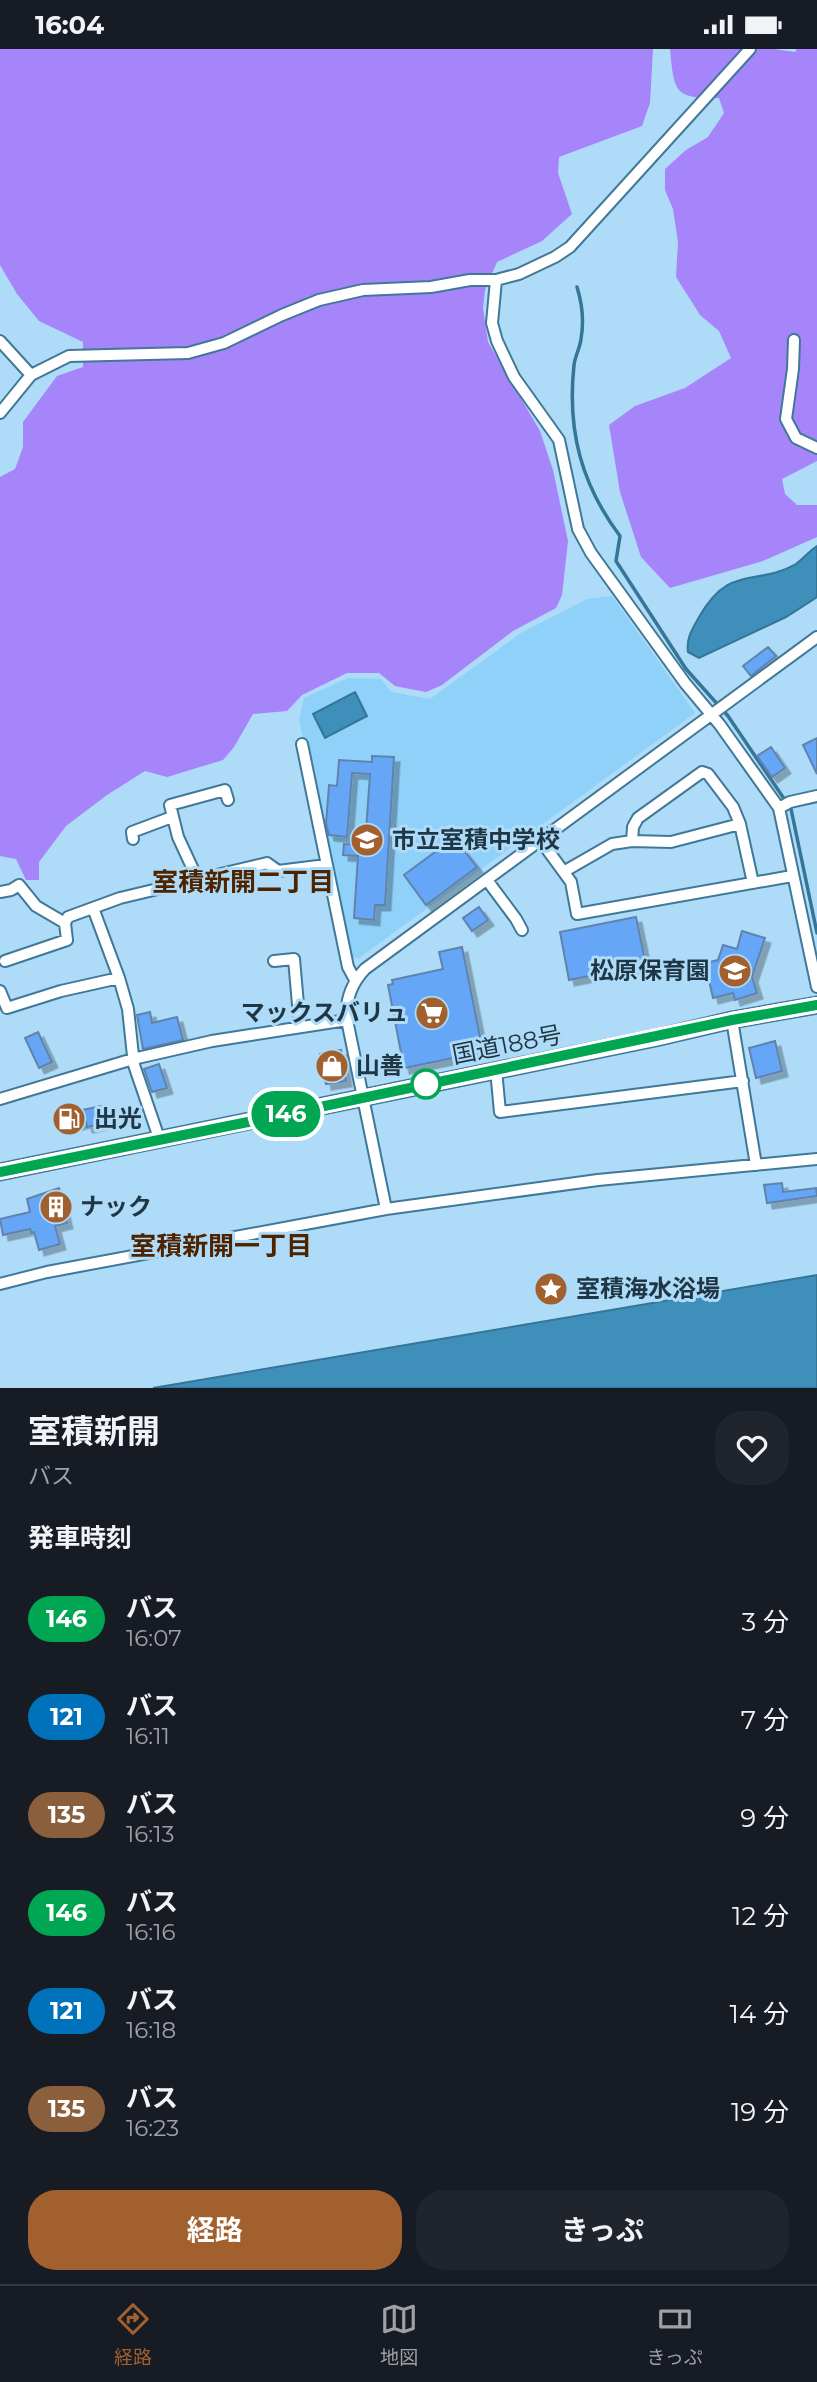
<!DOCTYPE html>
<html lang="ja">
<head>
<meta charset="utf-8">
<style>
  body { margin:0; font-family:Montserrat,"Noto Sans JP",sans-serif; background:#20242c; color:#f1f3f6; height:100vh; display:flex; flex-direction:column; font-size:26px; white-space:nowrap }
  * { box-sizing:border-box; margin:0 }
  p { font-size:23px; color:#9ea1a6 }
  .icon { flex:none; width:38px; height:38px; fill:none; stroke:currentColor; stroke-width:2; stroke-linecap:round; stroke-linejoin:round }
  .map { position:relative; height:1339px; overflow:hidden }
  .sheet { display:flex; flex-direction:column; background:#171b24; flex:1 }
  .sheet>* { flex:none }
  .badge { padding:0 14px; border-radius:23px; font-size:24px; line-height:46px }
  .map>.badge { position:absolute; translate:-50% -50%; box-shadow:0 0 0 4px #fff }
  h2 { padding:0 28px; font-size:26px; line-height:63px }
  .round { display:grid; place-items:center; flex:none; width:74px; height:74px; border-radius:28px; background:#20242c }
  .head { display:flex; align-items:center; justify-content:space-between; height:119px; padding:0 28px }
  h1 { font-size:33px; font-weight:700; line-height:52px }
  .button { display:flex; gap:14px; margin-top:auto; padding:14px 28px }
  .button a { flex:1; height:80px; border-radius:28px; background:#a2602e; color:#fff; font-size:28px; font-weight:700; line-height:80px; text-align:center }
  .button a+a { background:#20242c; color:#f1f3f6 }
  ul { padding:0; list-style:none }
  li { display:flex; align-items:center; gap:21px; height:98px; padding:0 28px }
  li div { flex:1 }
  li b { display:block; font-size:26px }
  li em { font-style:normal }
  li .badge { min-width:77px; font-weight:700; text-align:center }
  .status { display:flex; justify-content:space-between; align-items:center; height:49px; padding:0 35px; background:#171b24; direction:ltr }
  .status svg { height:19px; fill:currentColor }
  .tabs { display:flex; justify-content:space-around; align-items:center; height:98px; border-top:2px solid #363941; background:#171b24; font-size:19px; color:#9ea1a6 }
  .tabs a { display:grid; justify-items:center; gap:4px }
  .tabs .active { color:#a2602e }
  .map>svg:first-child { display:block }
  .built { fill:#8fd1f8 }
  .forest { fill:#a684fa }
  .water { fill:#3e90bb; stroke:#357597; stroke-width:2 }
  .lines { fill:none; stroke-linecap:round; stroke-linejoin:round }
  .stream { stroke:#357597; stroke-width:3.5 }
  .building { fill:#65a6f6; stroke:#6183ae; stroke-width:2; filter:url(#shadow) }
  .minor-casing { stroke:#407898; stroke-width:14 }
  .highway-casing { stroke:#407898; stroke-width:19 }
  .minor { stroke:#fff; stroke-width:10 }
  .highway { stroke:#fff; stroke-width:16 }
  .line-casing { stroke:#fff; stroke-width:16 }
  .line { stroke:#00a651; stroke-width:10 }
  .stop-dot { fill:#fff; stroke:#00a651; stroke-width:3.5 }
  .labels { text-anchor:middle; stroke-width:6; stroke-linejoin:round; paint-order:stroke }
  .poi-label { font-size:24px; font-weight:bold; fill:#1f3644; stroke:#aedbf7; text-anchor:start }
  .street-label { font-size:24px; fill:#1f3644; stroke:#aedbf7 }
  .neighbourhood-label { font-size:26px; font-weight:bold; fill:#4e2300; stroke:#aedbf7 }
</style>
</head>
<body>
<div class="status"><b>16:04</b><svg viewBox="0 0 49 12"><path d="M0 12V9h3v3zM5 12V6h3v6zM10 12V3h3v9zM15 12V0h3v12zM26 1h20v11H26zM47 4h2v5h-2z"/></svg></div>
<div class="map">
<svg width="817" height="1339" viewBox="0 0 817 1339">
  <defs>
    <filter id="shadow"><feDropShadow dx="5.5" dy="5.5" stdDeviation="0" flood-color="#0004"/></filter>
  </defs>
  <rect width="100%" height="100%" fill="#aedbf7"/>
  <path class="built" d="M612 547 695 664 359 909H351L299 671 304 649 348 629 381 630 391 643 430 650 521 584 587 550Z"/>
  <path class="forest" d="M0 0H653L650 54 642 77 559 108 558 124 572 165 542 192 497 213 485 241 483 259 488 293 540 382 553 421 568 492 562 546 556 559 513 582 442 636 426 643 395 637 379 624H347L302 646 287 662 253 665 234 698 223 711 167 728 145 722 107 746 66 777 39 813V831H26L16 810 0 807V428L15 420 23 398V373L57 327 83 318V293L39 272 17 245 0 216Z
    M670 0H774L795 3 797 0H817V412L782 430 785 445 797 456H817V488L763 512 670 539 641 508 620 443 609 376 635 357 685 339 731 309 719 282 700 266 676 228 678 193 673 160 665 141V120L686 101 708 88 724 64 719 49C674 50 674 43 670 0Z"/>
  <path class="water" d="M817 497V548L786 568 699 609 688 603C686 589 692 581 699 568 730 514 755 538 796 515 803 510 809 502 817 497Z
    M355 643 367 667 325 689 313 665Z
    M817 1226V1339H153Z"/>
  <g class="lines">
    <path class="stream" d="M577 238C582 254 584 273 581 290 580 299 575 307 574 316 567 381 581 435 620 487L616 512 686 620 728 667 791 760 817 884"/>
  </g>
  <path class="building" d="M768 598 776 607 751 627 743 617Z
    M817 689V725L803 696Z
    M771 698 785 719 772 728 757 707Z
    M372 707 394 708 385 856H375L374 871 354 869 358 807 343 806 344 795 365 796 370 725 352 724 347 788 329 786 326 775 329 736 337 737 339 711 372 713Z
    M454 789 477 818 426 856 404 826Z
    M479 858 488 871 472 882 463 869Z
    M636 868 646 916 569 931 560 883Z
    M742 882 765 889 752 928 757 944 735 951 733 944 713 949 705 914 718 911 723 896 737 900Z
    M462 898 483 1003 404 1019 388 936 393 935 392 931 443 920 439 903Z
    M150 963 152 974 177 968 183 991 143 1000 137 966Z
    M38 983 52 1013 39 1019 25 989Z
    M775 992 782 1022 756 1029 749 999Z
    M341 1001 346 1032 326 1035 320 1005Z
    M159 1015 167 1039 152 1043 144 1020Z
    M102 1057 106 1074 87 1078 86 1073 60 1079 57 1066Z
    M782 1134 783 1143 816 1139 817 1147 767 1154 764 1136Z
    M59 1139 67 1174 55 1177 60 1195 39 1201 34 1183 31 1184 30 1180 3 1186 0 1170 30 1163 27 1150Z"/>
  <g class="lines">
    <defs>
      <path id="minor" d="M496 231 492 274 497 292 514 328 559 391 578 480 591 504 685 634 720 676 779 759 817 938
        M794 291 793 320 786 370 796 389 817 399
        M0 292 31 326
        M0 364 31 326 69 307 188 304 224 294 282 266 319 251 363 241 431 238 470 231H496L519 225 555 208 570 198 750 0
        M302 695 348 918 355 931
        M779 759 790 753 817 747
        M133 790 132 783 172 768
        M541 792 571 833 577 865 792 827
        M632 792 633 778 638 769 702 723 708 725 733 758 740 775 753 834
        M565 822 612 795 632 792 671 793 740 775
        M197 829 178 788 170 756 225 741 228 751
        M487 831 516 870 522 881
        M0 843 11 841 19 836 36 857 65 874
        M93 859 119 929 128 960 134 1016 159 1089
        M5 912 67 891 65 874 68 868 120 849 267 814 278 822 326 816
        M274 912 294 910 300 978
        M0 942 7 959 61 942 119 929
        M732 971 756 1116
        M496 1021 500 1063 743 1032
        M0 1050 133 1010 212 992 347 971
        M386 1160 347 971C345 951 351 935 365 920L817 588
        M0 1235 47 1223 386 1160 598 1131 817 1110"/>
      <path id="highway" d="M0 1123 655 989 732 971 817 956"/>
    </defs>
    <use href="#minor" class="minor-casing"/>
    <use href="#highway" class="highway-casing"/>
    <use href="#minor" class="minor"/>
    <use href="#highway" class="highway"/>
  </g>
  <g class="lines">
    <defs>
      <path id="line" d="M0 1123 253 1072 732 971 817 956"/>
    </defs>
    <use href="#line" class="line-casing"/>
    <use href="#line" class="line"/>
  </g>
  <defs>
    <symbol id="school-disc" viewBox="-11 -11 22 22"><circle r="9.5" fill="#a2602e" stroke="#aedbf7"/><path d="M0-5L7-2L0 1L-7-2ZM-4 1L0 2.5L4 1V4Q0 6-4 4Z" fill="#fff"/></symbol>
    <symbol id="supermarket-disc" viewBox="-11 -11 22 22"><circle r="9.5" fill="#a2602e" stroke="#aedbf7"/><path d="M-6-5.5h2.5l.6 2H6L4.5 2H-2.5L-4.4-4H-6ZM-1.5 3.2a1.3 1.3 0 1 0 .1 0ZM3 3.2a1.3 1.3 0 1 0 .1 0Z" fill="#fff"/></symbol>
    <symbol id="shop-disc" viewBox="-11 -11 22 22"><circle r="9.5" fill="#a2602e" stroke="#aedbf7"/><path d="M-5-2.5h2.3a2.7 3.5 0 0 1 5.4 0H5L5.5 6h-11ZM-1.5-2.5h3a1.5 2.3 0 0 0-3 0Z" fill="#fff"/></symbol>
    <symbol id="fuel-disc" viewBox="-11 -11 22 22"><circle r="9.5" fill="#a2602e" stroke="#aedbf7"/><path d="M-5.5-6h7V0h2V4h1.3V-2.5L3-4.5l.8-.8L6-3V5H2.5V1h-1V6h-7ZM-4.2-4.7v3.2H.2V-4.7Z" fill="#fff"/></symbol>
    <symbol id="building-disc" viewBox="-11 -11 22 22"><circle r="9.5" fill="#a2602e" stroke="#aedbf7"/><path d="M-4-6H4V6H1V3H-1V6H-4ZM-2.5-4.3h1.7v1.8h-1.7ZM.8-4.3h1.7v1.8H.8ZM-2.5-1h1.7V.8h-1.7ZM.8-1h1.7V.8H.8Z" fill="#fff"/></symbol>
    <symbol id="sight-disc" viewBox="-11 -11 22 22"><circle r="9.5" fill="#a2602e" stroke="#aedbf7"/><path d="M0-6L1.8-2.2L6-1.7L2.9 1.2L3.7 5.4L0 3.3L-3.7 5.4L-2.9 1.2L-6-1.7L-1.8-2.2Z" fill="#fff"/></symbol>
  </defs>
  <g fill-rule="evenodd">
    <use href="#school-disc" x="348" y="772" width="38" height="38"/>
    <use href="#school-disc" x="716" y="903" width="38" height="38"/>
    <use href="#supermarket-disc" x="413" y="945" width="38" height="38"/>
    <use href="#shop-disc" x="313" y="998" width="38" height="38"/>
    <use href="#fuel-disc" x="50" y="1051" width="38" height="38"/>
    <use href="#building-disc" x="37" y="1139" width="38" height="38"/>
    <use href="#sight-disc" x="532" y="1221" width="38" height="38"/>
  </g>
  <circle class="stop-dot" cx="426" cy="1035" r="14"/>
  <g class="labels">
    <g class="poi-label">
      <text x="392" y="799">市立室積中学校</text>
      <text x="710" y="930" text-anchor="end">松原保育園</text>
      <text x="408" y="972" text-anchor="end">マックスバリュ</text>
      <text x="356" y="1025">山善</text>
      <text x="94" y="1078">出光</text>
      <text x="80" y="1166">ナック</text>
      <text x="576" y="1248">室積海水浴場</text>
    </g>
    <g class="street-label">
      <text transform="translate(507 996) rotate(-11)" y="8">国道188号</text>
    </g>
    <g class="neighbourhood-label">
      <text x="243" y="842">室積新開二丁目</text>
      <text x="221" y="1206">室積新開一丁目</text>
    </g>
  </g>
</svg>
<b class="badge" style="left:286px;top:1065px;background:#00a651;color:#fff">146</b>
</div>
<section class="sheet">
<div class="head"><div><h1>室積新開</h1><p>バス</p></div><a class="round"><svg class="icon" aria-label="heart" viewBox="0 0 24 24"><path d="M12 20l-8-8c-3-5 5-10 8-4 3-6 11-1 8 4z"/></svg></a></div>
<h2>発車時刻</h2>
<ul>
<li><span class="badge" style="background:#00a651;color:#fff">146</span><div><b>バス</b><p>16:07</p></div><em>3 分</em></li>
<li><span class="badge" style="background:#0072bc;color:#fff">121</span><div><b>バス</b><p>16:11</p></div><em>7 分</em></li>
<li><span class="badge" style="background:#8b5e3c;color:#fff">135</span><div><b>バス</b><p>16:13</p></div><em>9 分</em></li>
<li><span class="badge" style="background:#00a651;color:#fff">146</span><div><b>バス</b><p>16:16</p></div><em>12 分</em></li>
<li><span class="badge" style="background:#0072bc;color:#fff">121</span><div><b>バス</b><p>16:18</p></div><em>14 分</em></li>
<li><span class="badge" style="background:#8b5e3c;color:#fff">135</span><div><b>バス</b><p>16:23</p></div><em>19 分</em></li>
</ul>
<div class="button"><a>経路</a><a>きっぷ</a></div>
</section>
<nav class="tabs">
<a class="active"><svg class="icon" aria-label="directions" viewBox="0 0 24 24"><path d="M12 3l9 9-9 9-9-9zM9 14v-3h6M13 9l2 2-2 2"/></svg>経路</a>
<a><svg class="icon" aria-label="map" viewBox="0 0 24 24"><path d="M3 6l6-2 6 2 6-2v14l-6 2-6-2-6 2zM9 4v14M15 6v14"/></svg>地図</a>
<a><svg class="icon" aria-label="tickets" viewBox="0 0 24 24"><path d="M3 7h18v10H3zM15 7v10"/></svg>きっぷ</a>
</nav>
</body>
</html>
